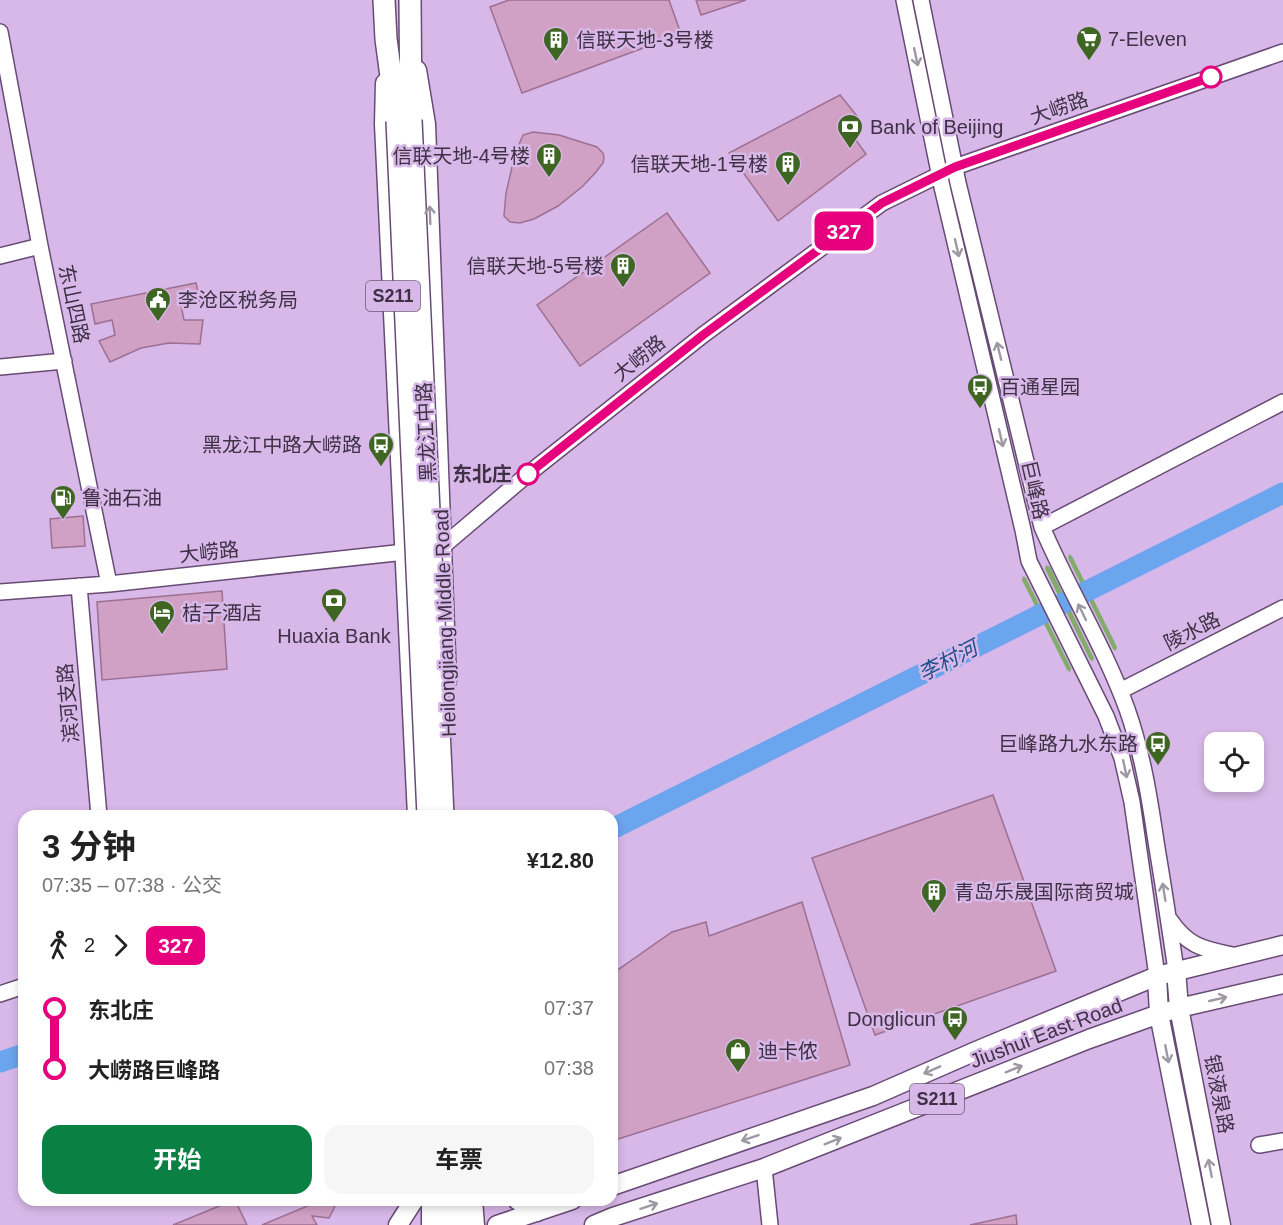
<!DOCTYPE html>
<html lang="zh">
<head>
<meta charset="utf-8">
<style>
  body { margin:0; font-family:Arial,"Noto Sans SC",sans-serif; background:#f6f6f6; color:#222; height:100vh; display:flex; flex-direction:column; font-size:22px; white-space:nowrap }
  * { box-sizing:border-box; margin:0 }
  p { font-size:20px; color:#767676 }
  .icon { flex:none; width:33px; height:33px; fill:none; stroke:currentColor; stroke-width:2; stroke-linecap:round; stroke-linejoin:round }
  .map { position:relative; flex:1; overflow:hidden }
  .drawer { position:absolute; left:18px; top:810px; width:600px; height:396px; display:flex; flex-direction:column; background:#fff; border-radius:18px; box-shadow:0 3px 9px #0003 }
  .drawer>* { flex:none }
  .badge { padding:0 12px; border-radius:9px; font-size:21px; line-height:39px }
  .tools { position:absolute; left:1204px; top:732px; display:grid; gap:12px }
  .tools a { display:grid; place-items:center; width:60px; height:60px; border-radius:12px; background:#fff; box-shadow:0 3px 9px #0003; font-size:30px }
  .map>.badge { position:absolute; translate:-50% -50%; box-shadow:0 0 0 3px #fff }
  .legs { display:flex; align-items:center; gap:9px; height:66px; padding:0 24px; font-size:20px }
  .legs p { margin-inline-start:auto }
  .summary { display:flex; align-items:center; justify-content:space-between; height:102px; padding:0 24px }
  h1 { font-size:33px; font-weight:700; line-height:45px }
  .action { display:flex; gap:12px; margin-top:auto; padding:12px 24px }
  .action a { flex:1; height:69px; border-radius:18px; background:#0b8043; color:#fff; font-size:24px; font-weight:700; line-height:69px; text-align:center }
  .action a+a { background:#f6f6f6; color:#222 }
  ul { padding:0 24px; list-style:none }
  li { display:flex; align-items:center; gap:21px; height:60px; font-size:22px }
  li i { display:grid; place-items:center; width:9px; height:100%; margin:0 8px; background:currentColor }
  li i::after { content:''; width:15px; height:15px; margin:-8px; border:4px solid; border-radius:50%; background:#fff }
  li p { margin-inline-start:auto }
  li:first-child i { background:linear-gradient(#0000 50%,currentColor 0) }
  li:last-child i { background:linear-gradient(currentColor 50%,#0000 0) }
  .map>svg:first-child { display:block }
  .green { fill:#82ac69 }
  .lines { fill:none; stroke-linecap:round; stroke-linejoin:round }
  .river { stroke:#6ba5ed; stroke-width:21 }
  .building { fill:#d0a1c5; stroke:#9c7092; stroke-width:1.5 }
  .minor-casing { stroke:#684b75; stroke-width:18 }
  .major-casing { stroke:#684b75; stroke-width:21 }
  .highway-casing { stroke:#684b75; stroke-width:24 }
  .minor { stroke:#fff; stroke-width:15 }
  .major { stroke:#fff; stroke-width:18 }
  .highway { stroke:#fff; stroke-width:21 }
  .highway-bridge-casing { stroke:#684b75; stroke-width:24; stroke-linecap:butt }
  .highway-bridge { stroke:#fff; stroke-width:21 }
  .oneway { stroke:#9e98a2 }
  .line-1-casing { stroke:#fff; stroke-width:14 }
  .line-1 { stroke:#e6007e; stroke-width:9 }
  .stop-1-dot { fill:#fff; stroke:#e6007e; stroke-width:3 }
  .labels { text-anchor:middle; stroke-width:5; stroke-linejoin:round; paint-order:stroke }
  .shield { fill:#d8b8e8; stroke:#6c5a76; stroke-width:1.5 }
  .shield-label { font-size:18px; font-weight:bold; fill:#3e3145 }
  .poi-label { font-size:20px; fill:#3e3145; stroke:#d8b8e8; text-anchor:start }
  .street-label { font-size:20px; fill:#3e3145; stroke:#d8b8e8 }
  .stop-label { font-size:20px; font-weight:bold; fill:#3e3145; stroke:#d8b8e8; text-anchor:end }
  .water-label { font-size:21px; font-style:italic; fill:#1d4f89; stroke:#d8b8e8 }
</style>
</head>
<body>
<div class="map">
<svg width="1283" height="1225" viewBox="0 0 1283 1225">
  <rect width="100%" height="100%" fill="#d8b8e8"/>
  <path class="green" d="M1069 554 1072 556 1117 647 1116 651 1113 649 1068 558Z
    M1046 565 1050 567 1094 658 1093 661 1090 660 1045 569Z
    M1023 576 1026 578 1071 668 1070 672 1067 670 1022 580Z"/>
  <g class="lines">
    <path class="river" d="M612 829 1283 493
      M0 1062 24 1054"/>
  </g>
  <path class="building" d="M509 0H669L681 34 522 93 490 7Z
    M696 0H746L701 15Z
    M840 95 857 116 848 129 866 154 778 221 729 153Z
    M533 132 559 135 597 147 603 153 604 158 603 163 596 172 583 186 558 206 534 219 520 223 510 222 504 216 506 193 515 154 523 135Z
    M667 213 710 273 580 366 537 305Z
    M196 283 200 301 181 305 184 320H203L200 344 169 343 141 348 110 362 99 341 115 335 112 320 95 324 91 304Z
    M83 516 85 546 52 548 50 519Z
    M222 591 227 669 102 680 97 602Z
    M993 795 1056 971 875 1035 812 858Z
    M802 902 850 1065 612 1141V974L672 932 706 922 709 936Z
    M234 1200H235L247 1225H173Z
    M313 1200H338L329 1218 312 1216 317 1225H262L310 1205Z
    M1016 1215 1017 1225H970Z"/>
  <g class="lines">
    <defs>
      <path id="minor" d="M904 0 942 187 1023 530 1029 561 1106 716 1122 758 1132 802 1157 976
        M921 0 958 183 1042 527C1068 588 1104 646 1127 709 1143 754 1150 801 1157 848 1164 889 1170 930 1176 970
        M0 32 40 246 109 584
        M0 256 40 246
        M0 367 64 361
        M1042 527 1283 402
        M79 586 99 816
        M0 592 109 584 405 552 442 547 528 474 703 335 882 203 955 167 1283 52
        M1120 691 1283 608
        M1170 920C1189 948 1205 949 1236 956
        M0 994 24 986
        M1259 1145 1283 1141
        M764 1168 770 1225"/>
      <path id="major" d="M417 70 426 124 447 681
        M385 83 384 124 417 816
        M1176 970 1179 1008 1221 1225
        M1157 976 1159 1014 1201 1225
        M612 1186 873 1096 976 1051 1157 976 1283 945
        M431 1200V1225
        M473 1200 475 1225
        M517 1200 537 1212
        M398 1225 414 1200
        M497 1225 572 1200
        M594 1225 613 1217 764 1168 1089 1039 1159 1014 1179 1008 1283 984"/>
      <path id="highway" d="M384 0 386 39 397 121
        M410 0 411 120
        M445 1200 446 1225
        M461 1200 462 1225"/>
    </defs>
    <use href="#minor" class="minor-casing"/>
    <use href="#major" class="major-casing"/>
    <use href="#highway" class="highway-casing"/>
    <use href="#minor" class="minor"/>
    <use href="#major" class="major"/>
    <use href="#highway" class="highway"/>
    <defs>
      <path id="highway-bridge" d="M411 120 443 816
        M397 121 428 816"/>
    </defs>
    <use href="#highway-bridge" class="highway-bridge-casing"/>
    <use href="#highway-bridge" class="highway-bridge"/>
  </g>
  <defs><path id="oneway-shaft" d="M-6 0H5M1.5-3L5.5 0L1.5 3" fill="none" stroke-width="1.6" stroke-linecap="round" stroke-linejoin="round" transform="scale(1.5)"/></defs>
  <g class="oneway">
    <use href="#oneway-shaft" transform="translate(916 57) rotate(78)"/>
    <use href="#oneway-shaft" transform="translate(430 215) rotate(-92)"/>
    <use href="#oneway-shaft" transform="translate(957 248) rotate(77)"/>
    <use href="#oneway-shaft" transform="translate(999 351) rotate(-104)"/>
    <use href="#oneway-shaft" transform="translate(1001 438) rotate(77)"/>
    <use href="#oneway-shaft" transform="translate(1082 612) rotate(-116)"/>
    <use href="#oneway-shaft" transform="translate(1125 769) rotate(78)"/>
    <use href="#oneway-shaft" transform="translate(1164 892) rotate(-99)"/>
    <use href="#oneway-shaft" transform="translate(1218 999) rotate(-13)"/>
    <use href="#oneway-shaft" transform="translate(1167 1054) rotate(79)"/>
    <use href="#oneway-shaft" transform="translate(1014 1069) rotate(-22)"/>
    <use href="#oneway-shaft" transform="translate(932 1070) rotate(156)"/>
    <use href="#oneway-shaft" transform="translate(750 1138) rotate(161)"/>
    <use href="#oneway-shaft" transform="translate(833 1141) rotate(-22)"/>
    <use href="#oneway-shaft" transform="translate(1210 1168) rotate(-101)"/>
    <use href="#oneway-shaft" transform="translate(649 1206) rotate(-18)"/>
  </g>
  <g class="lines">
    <defs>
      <path id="line-1" d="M528 474 703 335 882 203 955 167 1211 77"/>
    </defs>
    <use href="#line-1" class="line-1-casing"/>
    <use href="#line-1" class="line-1"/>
  </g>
  <defs>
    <symbol id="supermarket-pin" viewBox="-11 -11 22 30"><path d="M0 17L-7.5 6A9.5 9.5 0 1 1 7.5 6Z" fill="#3e6622" stroke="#d8b8e8"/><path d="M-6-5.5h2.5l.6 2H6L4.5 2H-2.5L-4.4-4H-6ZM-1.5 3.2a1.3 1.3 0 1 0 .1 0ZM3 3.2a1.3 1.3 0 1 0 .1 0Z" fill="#fff"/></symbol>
    <symbol id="building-pin" viewBox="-11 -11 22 30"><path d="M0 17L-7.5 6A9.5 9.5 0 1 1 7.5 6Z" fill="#3e6622" stroke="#d8b8e8"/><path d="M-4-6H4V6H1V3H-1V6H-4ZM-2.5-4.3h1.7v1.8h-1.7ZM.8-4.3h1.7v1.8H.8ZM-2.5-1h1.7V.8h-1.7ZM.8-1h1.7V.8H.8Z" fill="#fff"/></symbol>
    <symbol id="bank-pin" viewBox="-11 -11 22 30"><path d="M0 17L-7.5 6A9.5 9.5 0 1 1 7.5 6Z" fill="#3e6622" stroke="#d8b8e8"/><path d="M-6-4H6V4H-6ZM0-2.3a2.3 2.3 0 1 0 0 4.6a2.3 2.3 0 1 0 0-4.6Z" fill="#fff"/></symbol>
    <symbol id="civic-pin" viewBox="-11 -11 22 30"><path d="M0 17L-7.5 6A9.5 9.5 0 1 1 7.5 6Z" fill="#3e6622" stroke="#d8b8e8"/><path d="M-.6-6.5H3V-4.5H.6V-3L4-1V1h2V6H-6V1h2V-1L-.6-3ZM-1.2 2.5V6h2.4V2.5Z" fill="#fff"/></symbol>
    <symbol id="bus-pin" viewBox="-11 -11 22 30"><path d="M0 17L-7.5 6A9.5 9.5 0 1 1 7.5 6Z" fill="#3e6622" stroke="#d8b8e8"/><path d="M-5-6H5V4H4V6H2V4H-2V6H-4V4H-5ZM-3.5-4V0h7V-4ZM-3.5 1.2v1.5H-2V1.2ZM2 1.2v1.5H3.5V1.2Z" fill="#fff"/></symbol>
    <symbol id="fuel-pin" viewBox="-11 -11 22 30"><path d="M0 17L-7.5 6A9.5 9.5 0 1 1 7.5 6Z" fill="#3e6622" stroke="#d8b8e8"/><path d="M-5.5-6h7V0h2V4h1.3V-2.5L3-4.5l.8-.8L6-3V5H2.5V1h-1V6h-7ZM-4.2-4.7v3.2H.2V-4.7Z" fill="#fff"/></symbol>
    <symbol id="hotel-pin" viewBox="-11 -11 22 30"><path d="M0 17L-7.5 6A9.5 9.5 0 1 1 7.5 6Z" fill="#3e6622" stroke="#d8b8e8"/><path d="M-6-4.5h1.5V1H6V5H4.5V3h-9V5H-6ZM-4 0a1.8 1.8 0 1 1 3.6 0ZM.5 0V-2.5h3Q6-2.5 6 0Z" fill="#fff"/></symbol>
    <symbol id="shop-pin" viewBox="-11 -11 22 30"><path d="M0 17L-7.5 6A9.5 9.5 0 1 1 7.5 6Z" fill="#3e6622" stroke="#d8b8e8"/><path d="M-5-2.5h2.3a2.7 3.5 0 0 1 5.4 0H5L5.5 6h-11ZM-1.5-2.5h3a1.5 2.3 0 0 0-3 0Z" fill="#fff"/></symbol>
  </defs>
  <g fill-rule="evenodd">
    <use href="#supermarket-pin" x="1074" y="24" width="30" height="40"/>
    <use href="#building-pin" x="541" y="25" width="30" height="40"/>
    <use href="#bank-pin" x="835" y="112" width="30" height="40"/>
    <use href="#building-pin" x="534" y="141" width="30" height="40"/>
    <use href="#building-pin" x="773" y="149" width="30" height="40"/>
    <use href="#building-pin" x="608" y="251" width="30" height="40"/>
    <use href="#civic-pin" x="143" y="285" width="30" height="40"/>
    <use href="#bus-pin" x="965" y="372" width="30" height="40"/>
    <use href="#bus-pin" x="366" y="430" width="30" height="40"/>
    <use href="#fuel-pin" x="48" y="483" width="30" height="40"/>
    <use href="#bank-pin" x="319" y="586" width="30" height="40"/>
    <use href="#hotel-pin" x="147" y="598" width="30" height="40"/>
    <use href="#bus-pin" x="1143" y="729" width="30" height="40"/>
    <use href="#building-pin" x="919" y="877" width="30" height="40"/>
    <use href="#bus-pin" x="940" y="1004" width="30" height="40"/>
    <use href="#shop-pin" x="723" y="1036" width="30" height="40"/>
  </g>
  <g class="stop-1-dot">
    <circle cx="1211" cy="77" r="10"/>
    <circle cx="528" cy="474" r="10"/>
  </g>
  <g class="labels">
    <g class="shield">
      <rect x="366" y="281" width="54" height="30" rx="4.5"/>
      <rect x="910" y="1084" width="54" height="30" rx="4.5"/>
    </g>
    <g class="shield-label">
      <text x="393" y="302">S211</text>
      <text x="937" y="1105">S211</text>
    </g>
    <g class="poi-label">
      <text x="1108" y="46">7-Eleven</text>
      <text x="576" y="47">信联天地-3号楼</text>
      <text x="870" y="134">Bank of Beijing</text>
      <text x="530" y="163" text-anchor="end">信联天地-4号楼</text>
      <text x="768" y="171" text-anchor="end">信联天地-1号楼</text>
      <text x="604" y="273" text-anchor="end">信联天地-5号楼</text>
      <text x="178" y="307">李沧区税务局</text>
      <text x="1000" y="394">百通星园</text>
      <text x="362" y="452" text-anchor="end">黑龙江中路大崂路</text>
      <text x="82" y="505">鲁油石油</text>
      <text x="182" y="620">桔子酒店</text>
      <text x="334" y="643" text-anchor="middle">Huaxia Bank</text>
      <text x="1138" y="751" text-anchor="end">巨峰路九水东路</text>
      <text x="954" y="899">青岛乐晟国际商贸城</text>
      <text x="936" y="1026" text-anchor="end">Donglicun</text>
      <text x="758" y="1058">迪卡侬</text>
    </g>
    <g class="street-label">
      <text transform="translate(1059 108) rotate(-19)" y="7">大崂路</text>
      <text transform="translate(74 304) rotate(78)" y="7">东山四路</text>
      <text transform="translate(639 358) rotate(-39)" y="7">大崂路</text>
      <text transform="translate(426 432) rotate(-93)" y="7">黑龙江中路</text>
      <text transform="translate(1035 490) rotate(77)" y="7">巨峰路</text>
      <text transform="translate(209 552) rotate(-6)" y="7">大崂路</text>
      <text transform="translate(445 623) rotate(-92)" y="7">Heilongjiang Middle Road</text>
      <text transform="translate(1192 631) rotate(-27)" y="7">陵水路</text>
      <text transform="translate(68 703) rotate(-95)" y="7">滨河支路</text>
      <text transform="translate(1046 1033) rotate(-21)" y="7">Jiushui East Road</text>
      <text transform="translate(1219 1094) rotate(79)" y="7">银液泉路</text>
    </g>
    <g class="stop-label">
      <text x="512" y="481">东北庄</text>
    </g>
    <g class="water-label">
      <text transform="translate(948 661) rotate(-27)" y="7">李村河</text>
    </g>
  </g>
</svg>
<div class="tools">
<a><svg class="icon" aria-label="locate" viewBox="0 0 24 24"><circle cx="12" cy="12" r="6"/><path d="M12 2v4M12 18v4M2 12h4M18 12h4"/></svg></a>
</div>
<b class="badge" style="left:844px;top:231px;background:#e6007e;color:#fff">327</b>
<section class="drawer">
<div class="summary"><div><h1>3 分钟</h1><p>07:35 – 07:38 · 公交</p></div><b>¥12.80</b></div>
<div class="legs"><svg class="icon" aria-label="walk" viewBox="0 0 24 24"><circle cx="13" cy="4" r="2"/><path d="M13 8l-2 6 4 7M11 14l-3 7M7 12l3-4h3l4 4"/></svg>2<svg class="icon" aria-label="forward" viewBox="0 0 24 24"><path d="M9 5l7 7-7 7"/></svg><b class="badge" style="background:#e6007e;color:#fff">327</b></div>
<ul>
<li><i style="color:#e6007e"></i><b>东北庄</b><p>07:37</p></li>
<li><i style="color:#e6007e"></i><b>大崂路巨峰路</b><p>07:38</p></li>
</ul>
<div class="action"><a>开始</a><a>车票</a></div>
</section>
</div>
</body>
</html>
